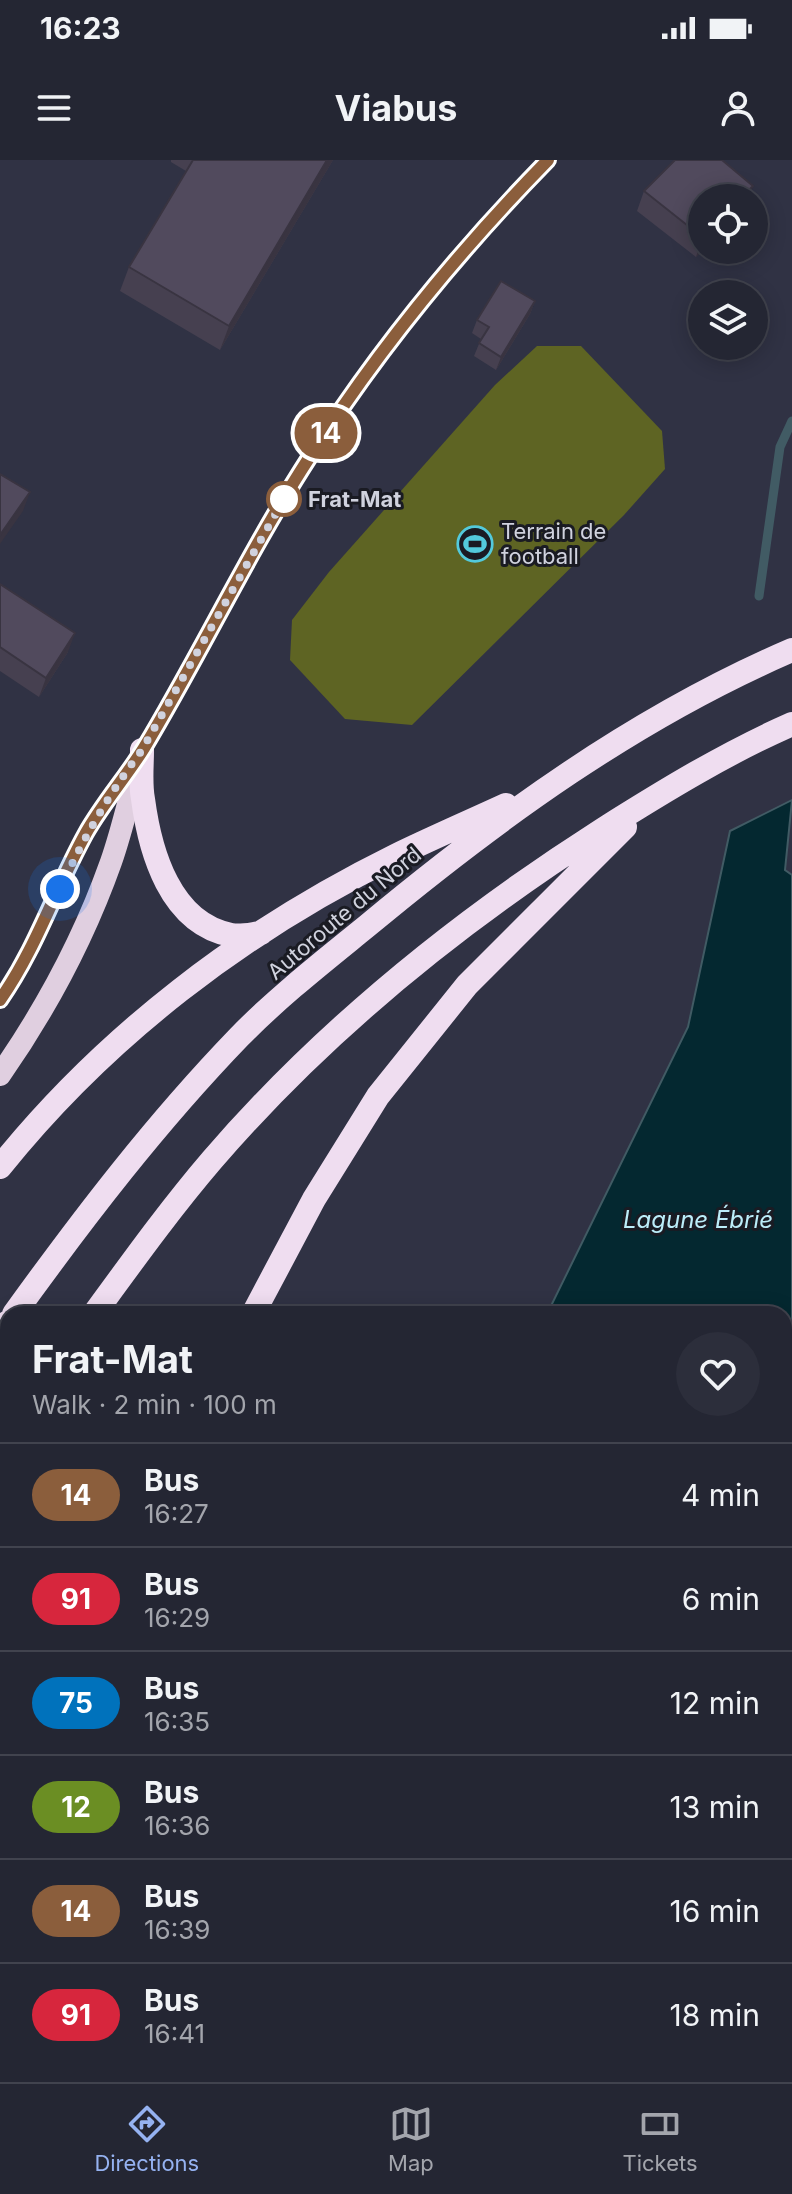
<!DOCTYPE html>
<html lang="en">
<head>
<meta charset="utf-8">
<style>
  body { margin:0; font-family:Inter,sans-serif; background:#2c2e3b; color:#f1f3f6; height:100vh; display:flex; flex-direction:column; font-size:30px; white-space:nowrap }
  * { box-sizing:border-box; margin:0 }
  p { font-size:26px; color:#a3a5ac }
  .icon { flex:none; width:44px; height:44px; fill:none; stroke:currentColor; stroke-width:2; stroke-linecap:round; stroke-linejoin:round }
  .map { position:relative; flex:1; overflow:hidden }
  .side { position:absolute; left:0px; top:1146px; width:792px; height:776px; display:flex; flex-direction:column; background:#242633; border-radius:24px 24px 0 0; box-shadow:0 4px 20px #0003,0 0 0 2px #41434e }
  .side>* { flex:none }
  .badge { padding:0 16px; border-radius:26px; font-size:28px; line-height:52px }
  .controls { position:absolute; left:688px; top:24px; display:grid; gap:16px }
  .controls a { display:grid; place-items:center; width:80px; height:80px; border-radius:50%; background:#242633; box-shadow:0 4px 20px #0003,0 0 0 2px #41434e; font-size:40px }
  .you { position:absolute; width:40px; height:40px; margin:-20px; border:6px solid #fff; border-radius:50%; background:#1a73e8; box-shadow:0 0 0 12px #1a73e833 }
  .map>.badge { position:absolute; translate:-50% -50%; box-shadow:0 0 0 4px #fff }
  .round { display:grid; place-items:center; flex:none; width:84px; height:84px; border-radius:42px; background:#2c2e3b }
  .overview { display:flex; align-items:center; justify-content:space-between; height:136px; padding:0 32px }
  h1 { font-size:38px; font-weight:700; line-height:60px }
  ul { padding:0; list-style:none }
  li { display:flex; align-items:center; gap:24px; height:104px; padding:0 32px; border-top:2px solid #41434e }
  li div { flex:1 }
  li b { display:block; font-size:30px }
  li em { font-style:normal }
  li .badge { min-width:88px; font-weight:700; text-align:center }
  .status { display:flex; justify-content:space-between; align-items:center; height:56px; padding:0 40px; background:#242633; direction:ltr }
  .status svg { height:22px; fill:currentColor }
  header { display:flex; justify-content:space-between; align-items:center; height:104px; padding:0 32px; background:#242633; font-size:36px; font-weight:700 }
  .menu { display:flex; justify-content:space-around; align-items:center; height:112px; border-top:2px solid #41434e; background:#242633; font-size:22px; color:#a3a5ac }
  .menu a { display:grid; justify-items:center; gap:4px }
  .menu .selected { color:#95b2f1 }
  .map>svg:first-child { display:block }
  .pitch { fill:#5e6423 }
  .water { fill:#042830; stroke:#415b64; stroke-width:2 }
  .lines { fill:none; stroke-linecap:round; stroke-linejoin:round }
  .stream { stroke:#415b64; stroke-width:9 }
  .minor { stroke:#827b82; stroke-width:16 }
  .tertiary { stroke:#827b82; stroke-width:16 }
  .secondary { stroke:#aea2af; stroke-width:16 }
  .trunk { stroke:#e0cfe0; stroke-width:22 }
  .motorway { stroke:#efddf0; stroke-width:24 }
  .wall { fill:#464050 }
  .shaded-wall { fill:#393441 }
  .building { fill:#514a5d; stroke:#393441; stroke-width:2 }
  .line-casing { stroke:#fff; stroke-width:18 }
  .line { stroke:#8b5e3c; stroke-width:12 }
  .walk { stroke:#d0d2de; stroke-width:8; stroke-dasharray:0 14.4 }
  .stop-dot { fill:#fff; stroke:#8b5e3c; stroke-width:4 }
  .labels { text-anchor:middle; stroke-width:6; stroke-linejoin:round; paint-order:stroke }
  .stop-label { font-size:22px; font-weight:bold; fill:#d0d2de; stroke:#1a1b23; text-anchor:start }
  .poi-label { font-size:22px; fill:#d0d2de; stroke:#1a1b23; text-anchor:start }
  .street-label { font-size:22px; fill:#d0d2de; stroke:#1a1b23 }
  .water-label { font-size:24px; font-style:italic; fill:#bbedf9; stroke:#1a1b23 }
</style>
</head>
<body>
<div class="status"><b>16:23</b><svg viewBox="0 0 49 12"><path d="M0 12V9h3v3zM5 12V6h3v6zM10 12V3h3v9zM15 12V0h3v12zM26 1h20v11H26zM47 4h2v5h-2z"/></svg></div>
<header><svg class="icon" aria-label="menu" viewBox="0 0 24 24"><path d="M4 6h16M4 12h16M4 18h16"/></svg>Viabus<svg class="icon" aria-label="person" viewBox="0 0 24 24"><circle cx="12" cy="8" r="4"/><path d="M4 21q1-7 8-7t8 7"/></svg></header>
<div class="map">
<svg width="792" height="1922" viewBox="0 0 792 1922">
  <rect width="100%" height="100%" fill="#303244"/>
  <path class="pitch" d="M537 186H581L662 271 665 309 624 355 412 565 345 559 290 500 292 460 329 412 495 225Z"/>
  <path class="water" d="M792 640 785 710 792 715V1194L784 1214V1154H547L688 867 730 671Z
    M283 1914H505L501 1922H281Z"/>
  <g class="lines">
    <path class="stream" d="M759 436 780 287 792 261"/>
    <path class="minor" d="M784 1373 792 1352
      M784 1546H792
      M560 1922 563 1914"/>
    <path class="tertiary" d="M0 840C37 789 56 728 86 673 103 643 126 617 144 588 201 493 249 392 309 298 377 191 459 90 548 0"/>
    <path class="secondary" d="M0 1844 8 1850
      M63 1914 69 1922
      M0 1916 6 1922"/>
    <path class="trunk" d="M0 915C46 849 84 778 111 702 122 671 129 638 138 607"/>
    <path class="motorway" d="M142 590C142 606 140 624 143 639 150 692 170 763 231 775 240 777 252 774 261 773
      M0 1007C106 875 243 771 395 696 432 678 469 662 506 645
      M14 1154C84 1057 156 963 239 877 278 837 324 801 367 766 497 658 636 557 792 490
      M94 1154C132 1102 170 1049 212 1000 324 870 458 762 602 670 664 631 726 593 792 564
      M253 1154 314 1039 378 936 467 825 625 667
      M0 1173 8 1162
      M0 1283 8 1272
      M0 1347 8 1334
      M112 1914 117 1922"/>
  </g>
  <path class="wall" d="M171 0H333L220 190 120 131 129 107 186 11 171 2Z
    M644 31 702 38V90L696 97 637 51Z
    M535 141 530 154 496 210 474 196 481 179 472 173 477 160Z
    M0 424 68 492 39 537 0 511Z
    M784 1624 792 1629V1690L787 1698 784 1696Z
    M792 1793V1804L788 1803Z"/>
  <path class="shaded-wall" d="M327 0H333L220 190 229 166Z
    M753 26 749 38H741Z
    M702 79 703 90 696 97Z
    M535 141 530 154 496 210 501 197Z
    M30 332 23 351 0 384V375Z
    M75 473 68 492 39 537 46 518Z
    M792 1737V1743L784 1755V1748Z"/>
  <path class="building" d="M193 0H327L229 166 129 107Z
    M675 0H722L753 26 741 38H702V77L644 31Z
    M501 121 535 141 501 197 479 183 489 167 477 160Z
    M0 314 30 332 0 375Z
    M0 424 75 473 46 518 0 487Z
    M784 1624 792 1629V1684L784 1679Z
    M784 1711 792 1716V1737L784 1748Z
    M784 1880 792 1883 787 1901 792 1903V1922H693L696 1914H784Z"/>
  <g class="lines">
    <defs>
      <path id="line" d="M0 840C37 787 55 729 86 673 103 643 126 617 144 588 201 493 249 391 309 298 377 191 459 91 548 0"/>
    </defs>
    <use href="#line" class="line-casing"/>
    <use href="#line" class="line"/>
    <path class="walk" d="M60 729C83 679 109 634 142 590L284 339"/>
  </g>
  <defs>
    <symbol id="stadium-ring" viewBox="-11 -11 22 22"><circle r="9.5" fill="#1a1b23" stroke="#53cadc" stroke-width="1.5"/><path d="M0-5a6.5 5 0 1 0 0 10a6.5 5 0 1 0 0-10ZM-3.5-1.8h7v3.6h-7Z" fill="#53cadc"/></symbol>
  </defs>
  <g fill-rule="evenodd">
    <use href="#stadium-ring" x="455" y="364" width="40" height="40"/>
  </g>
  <circle class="stop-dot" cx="284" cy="339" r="16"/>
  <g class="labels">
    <g class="stop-label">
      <text x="308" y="347">Frat-Mat</text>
    </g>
    <g class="poi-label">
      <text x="501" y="379">Terrain de<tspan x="501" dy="25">football</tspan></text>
    </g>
    <g class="street-label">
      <text transform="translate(344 753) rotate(-40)" y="8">Autoroute du Nord</text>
    </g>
    <g class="water-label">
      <text x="698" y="1068">Lagune Ébrié</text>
    </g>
  </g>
</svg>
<div class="controls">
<a><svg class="icon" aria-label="locate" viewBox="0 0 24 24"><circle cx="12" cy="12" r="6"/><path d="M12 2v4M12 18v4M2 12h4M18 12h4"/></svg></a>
<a><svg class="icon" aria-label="layers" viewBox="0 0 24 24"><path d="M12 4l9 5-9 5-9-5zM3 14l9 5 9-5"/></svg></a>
</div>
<div class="you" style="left:60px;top:729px"></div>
<b class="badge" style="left:326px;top:273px;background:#8b5e3c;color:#fff">14</b>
<section class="side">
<div class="overview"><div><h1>Frat-Mat</h1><p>Walk · 2 min · 100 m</p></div><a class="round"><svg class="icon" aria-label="heart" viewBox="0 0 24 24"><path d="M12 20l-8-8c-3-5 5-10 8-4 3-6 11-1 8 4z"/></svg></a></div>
<ul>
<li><span class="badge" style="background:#8b5e3c;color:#fff">14</span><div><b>Bus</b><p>16:27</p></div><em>4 min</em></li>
<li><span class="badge" style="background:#d7263d;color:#fff">91</span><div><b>Bus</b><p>16:29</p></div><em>6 min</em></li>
<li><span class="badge" style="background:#0072bc;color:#fff">75</span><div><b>Bus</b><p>16:35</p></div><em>12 min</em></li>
<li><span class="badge" style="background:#6b8e23;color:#fff">12</span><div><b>Bus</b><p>16:36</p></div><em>13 min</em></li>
<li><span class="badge" style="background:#8b5e3c;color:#fff">14</span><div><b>Bus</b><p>16:39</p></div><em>16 min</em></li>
<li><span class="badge" style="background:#d7263d;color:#fff">91</span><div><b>Bus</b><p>16:41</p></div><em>18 min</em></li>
</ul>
</section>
</div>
<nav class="menu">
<a class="selected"><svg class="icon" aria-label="directions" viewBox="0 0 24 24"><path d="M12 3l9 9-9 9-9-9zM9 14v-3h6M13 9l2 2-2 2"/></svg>Directions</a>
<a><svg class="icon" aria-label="map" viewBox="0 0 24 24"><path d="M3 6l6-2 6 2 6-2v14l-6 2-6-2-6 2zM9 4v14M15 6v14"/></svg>Map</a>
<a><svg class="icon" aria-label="tickets" viewBox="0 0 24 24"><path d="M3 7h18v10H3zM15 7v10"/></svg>Tickets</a>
</nav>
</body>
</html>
